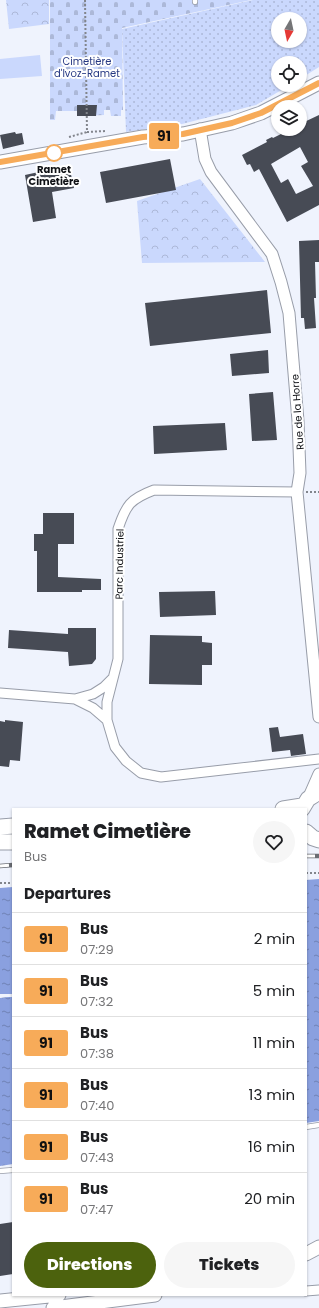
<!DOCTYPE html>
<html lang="en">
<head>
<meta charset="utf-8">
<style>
  body { margin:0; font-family:Poppins,sans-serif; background:#f6f6f6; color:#202124; height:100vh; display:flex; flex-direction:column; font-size:15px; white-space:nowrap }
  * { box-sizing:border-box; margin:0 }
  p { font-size:13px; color:#757577 }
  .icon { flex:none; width:22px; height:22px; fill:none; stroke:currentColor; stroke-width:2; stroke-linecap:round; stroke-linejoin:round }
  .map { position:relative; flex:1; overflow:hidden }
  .details { position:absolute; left:12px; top:808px; width:295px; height:488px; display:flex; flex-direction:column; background:#fff; border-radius:0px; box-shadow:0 1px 3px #0004 }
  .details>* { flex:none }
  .badge { padding:0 8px; border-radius:3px; font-size:14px; line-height:26px }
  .needle { width:26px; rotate:189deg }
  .buttons { position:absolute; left:271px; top:12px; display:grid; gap:8px }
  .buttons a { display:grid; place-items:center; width:36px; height:36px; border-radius:50%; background:#fff; box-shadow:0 1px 3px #0004; font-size:20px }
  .map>.badge { position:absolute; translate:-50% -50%; box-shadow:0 0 0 2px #fff }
  h2 { padding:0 12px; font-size:15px; line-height:36px }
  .round { display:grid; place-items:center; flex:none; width:42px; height:42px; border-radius:21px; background:#f6f6f6 }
  .head { display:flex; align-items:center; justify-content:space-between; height:68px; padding:0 12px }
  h1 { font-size:19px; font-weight:800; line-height:30px }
  .action { display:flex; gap:8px; margin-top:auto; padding:8px 12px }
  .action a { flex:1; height:46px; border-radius:24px; background:#4c620d; color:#fff; font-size:16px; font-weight:800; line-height:46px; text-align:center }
  .action a+a { background:#f6f6f6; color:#202124 }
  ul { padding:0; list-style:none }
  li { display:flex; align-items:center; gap:12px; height:52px; padding:0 12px; border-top:1px solid #e0e0e0 }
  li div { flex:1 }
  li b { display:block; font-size:15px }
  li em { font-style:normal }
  li .badge { min-width:44px; font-weight:700; text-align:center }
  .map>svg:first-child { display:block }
  .grass { fill:url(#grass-dots); fill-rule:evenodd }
  .forest { fill:url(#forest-crowns) }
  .cemetery { fill:url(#cemetery-stones) }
  .pitch { fill:#cad8fd }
  .water { fill:url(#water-ripples) }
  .building { fill:#474b55; fill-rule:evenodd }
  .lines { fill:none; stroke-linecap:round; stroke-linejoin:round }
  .service-casing { stroke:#989da9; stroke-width:6 }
  .minor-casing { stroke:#989da9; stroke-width:11 }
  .tertiary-casing { stroke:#989da9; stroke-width:13 }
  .secondary-casing { stroke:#989da9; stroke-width:15 }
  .trunk-casing { stroke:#989da9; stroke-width:17 }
  .path { stroke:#82858c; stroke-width:2; stroke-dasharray:2 2; stroke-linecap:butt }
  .service { stroke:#fff; stroke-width:4.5 }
  .minor { stroke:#fff; stroke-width:9 }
  .tertiary { stroke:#fff; stroke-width:11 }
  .secondary { stroke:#fff; stroke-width:13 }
  .trunk { stroke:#fff; stroke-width:15 }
  .rail-casing { stroke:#6a6d73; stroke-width:4.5 }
  .rail { stroke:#fff; stroke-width:3; stroke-dasharray:9; stroke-linecap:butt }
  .line-casing { stroke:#fff; stroke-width:9 }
  .line { stroke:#f7ab59; stroke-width:6 }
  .stop-dot { fill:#fff; stroke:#f7ab59; stroke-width:2 }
  .labels { text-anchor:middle; stroke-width:4; stroke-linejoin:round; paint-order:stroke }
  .park-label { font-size:10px; fill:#273983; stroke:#fff }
  .stop-label { font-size:10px; font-weight:bold; fill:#0f1115; stroke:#fff }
  .street-label { font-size:10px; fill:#0f1115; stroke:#fff }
</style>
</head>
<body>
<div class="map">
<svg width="319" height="1308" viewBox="0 0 319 1308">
  <defs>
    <pattern id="grass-dots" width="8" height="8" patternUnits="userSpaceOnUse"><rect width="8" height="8" fill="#cad8fd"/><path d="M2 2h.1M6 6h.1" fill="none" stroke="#acb8d8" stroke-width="1.8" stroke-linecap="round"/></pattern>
    <pattern id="forest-crowns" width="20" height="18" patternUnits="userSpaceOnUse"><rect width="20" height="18" fill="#cad8fd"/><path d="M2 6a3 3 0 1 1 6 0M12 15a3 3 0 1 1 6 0" fill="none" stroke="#acb8d8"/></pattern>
    <pattern id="cemetery-stones" width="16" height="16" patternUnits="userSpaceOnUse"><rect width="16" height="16" fill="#cad8fd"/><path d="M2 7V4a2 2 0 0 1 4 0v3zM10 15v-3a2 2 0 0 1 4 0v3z" fill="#acb8d8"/></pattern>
    <pattern id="water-ripples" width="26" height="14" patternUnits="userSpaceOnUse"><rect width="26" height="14" fill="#8aa0df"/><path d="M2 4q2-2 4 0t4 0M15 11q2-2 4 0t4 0" fill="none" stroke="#6f81b4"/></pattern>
  </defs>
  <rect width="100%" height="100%" fill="#eff3fd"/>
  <path class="grass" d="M253 0H319V67L300 79V63H278V85H290L256 105 182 124 126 132 122 29ZM278 19H300V41H278Z"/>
  <path class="forest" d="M6 0H49V24L9 29Z
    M200 179 265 262 142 263 137 201Z"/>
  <path class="cemetery" d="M50 0H251L122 28 123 110H121V116H111L110 110H104V115L83 116 77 111H56L55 120H50Z"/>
  <path class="pitch" d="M40 55 42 76 0 79V59Z"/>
  <path class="water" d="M319 879V1121L306 1123V880Z
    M13 887V994H0V888Z
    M8 997H13V1164L0 1166V998Z"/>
  <path class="building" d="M77 105H97L96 116H77Z
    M319 115V205L287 222 259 169 254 172 250 164 247 165 242 155 267 142 266 140 272 137 273 138 291 129H300V124ZM300 147 308 162 301 166 313 186 296 194 288 179 281 183 271 164Z
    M15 132 16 134 22 133 24 144 3 149 0 135Z
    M170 159 176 190 106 203 100 172Z
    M66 166 70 170 74 188 52 192 56 218 33 222 25 175Z
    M319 240V262H315L316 298H314L316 328 305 329 304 318H301L299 241Z
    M267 290 271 333 150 346 145 303Z
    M268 350 269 373 232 376 230 354Z
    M273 392 277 440 252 441 249 394Z
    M225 423 227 450 154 454 153 426Z
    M43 513H74V544H58V577L101 579V590H82V592H37V551H34V534H43Z
    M215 591 216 615 160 617 159 592Z
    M68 628H96V659L92 664 69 666 68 652 8 648 9 630 68 634Z
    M150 635 202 636V642L212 643V665H202V685L149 684Z
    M5 720 23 722 20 761 10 760 9 767 0 766V721L5 722Z
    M278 727 280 737 303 734 306 754 291 756 290 750 272 752 269 728Z
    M13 1222V1274L0 1276V1224Z"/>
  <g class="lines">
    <defs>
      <path id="service" d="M195 0V2
        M306 1127 319 1125
        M0 1171 13 1170"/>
      <path id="minor" d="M297 492 154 490C130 499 126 505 118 529V659L107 702V720L115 747 126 761 141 773 161 777 319 759
        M0 693 75 699 93 694 104 687 112 679
        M75 699 93 708 107 720
        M306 1291 319 1290"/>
      <path id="tertiary" d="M200 129 205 159 211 172 272 254 281 282 289 313 298 421 300 473 297 492 319 717
        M308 799 319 774"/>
      <path id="secondary" d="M0 162 143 137 183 134 232 123 261 113 319 83
        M306 1254 319 1247
        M0 1301 59 1295
        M53 1308 155 1295"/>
      <path id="trunk" d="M283 809 302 806
        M302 809 308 799 319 792
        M0 827 13 826
        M306 832 313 838 319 840
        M0 842H13"/>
    </defs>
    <use href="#service" class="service-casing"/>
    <use href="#minor" class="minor-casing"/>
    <use href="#tertiary" class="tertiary-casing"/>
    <use href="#secondary" class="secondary-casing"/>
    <use href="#trunk" class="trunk-casing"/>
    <path class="path" d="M85 0 87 132 106 131
      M69 137 87 132
      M306 492H319
      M306 873H319
      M0 883H13"/>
    <use href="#service" class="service"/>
    <use href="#minor" class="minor"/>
    <use href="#tertiary" class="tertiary"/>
    <use href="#secondary" class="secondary"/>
    <use href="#trunk" class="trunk"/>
    <defs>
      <path id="rail" d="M306 856H319
        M0 866 13 865"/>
    </defs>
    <use href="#rail" class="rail-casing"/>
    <use href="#rail" class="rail"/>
  </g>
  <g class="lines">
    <defs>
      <path id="line" d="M0 162 143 137 183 134 232 123 261 113 319 83"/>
    </defs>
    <use href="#line" class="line-casing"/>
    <use href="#line" class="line"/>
  </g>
  <circle class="stop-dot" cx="54" cy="153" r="8"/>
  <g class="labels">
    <g class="park-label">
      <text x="87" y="65">Cimetière<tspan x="87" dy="12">d'Ivoz-Ramet</tspan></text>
    </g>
    <g class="stop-label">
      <text x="54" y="173">Ramet<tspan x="54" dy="12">Cimetière</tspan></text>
    </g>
    <g class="street-label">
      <text transform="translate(297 412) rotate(-94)" y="4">Rue de la Horre</text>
      <text transform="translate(119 564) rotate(-89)" y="4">Parc Industriel</text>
    </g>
  </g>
</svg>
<div class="buttons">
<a><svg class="needle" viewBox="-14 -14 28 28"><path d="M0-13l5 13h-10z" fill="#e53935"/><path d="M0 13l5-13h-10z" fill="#757577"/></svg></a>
<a><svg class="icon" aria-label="locate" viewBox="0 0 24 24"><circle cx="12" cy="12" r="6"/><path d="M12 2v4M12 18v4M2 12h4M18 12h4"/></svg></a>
<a><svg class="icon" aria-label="layers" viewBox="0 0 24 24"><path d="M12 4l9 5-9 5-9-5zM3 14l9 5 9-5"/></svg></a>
</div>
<b class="badge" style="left:164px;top:136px;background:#f7ab59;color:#111">91</b>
<section class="details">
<div class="head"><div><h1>Ramet Cimetière</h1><p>Bus</p></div><a class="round"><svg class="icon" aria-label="heart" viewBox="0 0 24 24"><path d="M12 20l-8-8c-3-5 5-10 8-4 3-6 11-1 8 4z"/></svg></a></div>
<h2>Departures</h2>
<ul>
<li><span class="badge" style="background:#f7ab59;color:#111">91</span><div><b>Bus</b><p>07:29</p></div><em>2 min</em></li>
<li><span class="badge" style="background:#f7ab59;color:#111">91</span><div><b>Bus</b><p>07:32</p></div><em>5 min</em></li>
<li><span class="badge" style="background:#f7ab59;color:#111">91</span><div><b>Bus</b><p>07:38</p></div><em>11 min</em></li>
<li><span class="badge" style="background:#f7ab59;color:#111">91</span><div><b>Bus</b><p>07:40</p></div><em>13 min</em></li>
<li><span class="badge" style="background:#f7ab59;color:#111">91</span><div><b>Bus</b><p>07:43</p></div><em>16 min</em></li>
<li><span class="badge" style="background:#f7ab59;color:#111">91</span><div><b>Bus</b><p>07:47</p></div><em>20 min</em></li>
</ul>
<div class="action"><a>Directions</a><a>Tickets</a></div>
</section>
</div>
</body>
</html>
